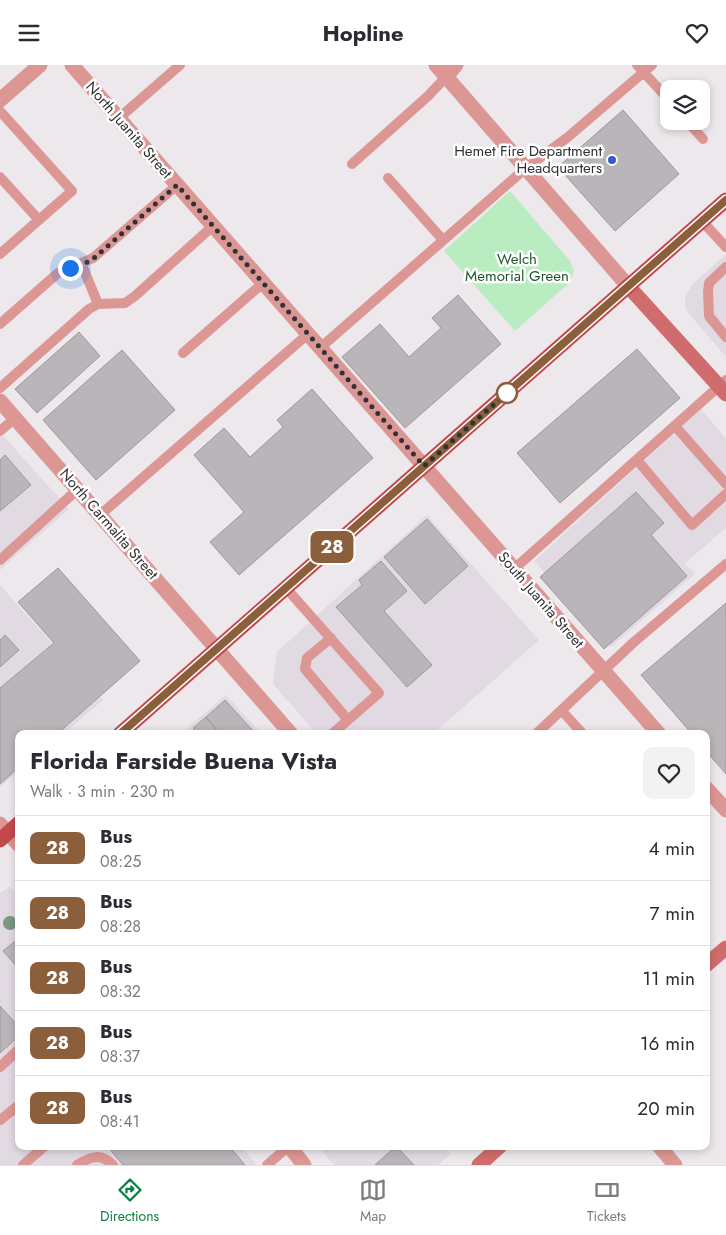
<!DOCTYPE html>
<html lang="en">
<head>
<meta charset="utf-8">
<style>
  body { margin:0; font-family:Jost,sans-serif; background:#f2f2f3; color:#2b2b33; height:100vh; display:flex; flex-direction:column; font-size:19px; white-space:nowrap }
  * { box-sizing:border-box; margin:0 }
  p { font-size:16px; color:#7c7c81 }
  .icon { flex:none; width:28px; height:28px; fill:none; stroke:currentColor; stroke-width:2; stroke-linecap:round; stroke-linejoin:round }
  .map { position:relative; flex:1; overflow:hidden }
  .side { position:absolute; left:15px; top:665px; width:695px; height:420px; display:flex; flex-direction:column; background:#fff; border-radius:10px; box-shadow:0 2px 8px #0003 }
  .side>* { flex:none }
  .badge { padding:0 10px; border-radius:8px; font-size:18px; line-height:32px }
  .fabs { position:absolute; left:660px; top:15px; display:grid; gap:10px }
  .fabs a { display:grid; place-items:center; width:50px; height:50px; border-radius:10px; background:#fff; box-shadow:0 2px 8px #0003; font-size:25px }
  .you { position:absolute; width:25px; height:25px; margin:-12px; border:4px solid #fff; border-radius:50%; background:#1a73e8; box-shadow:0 0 0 8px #1a73e833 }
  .map>.badge { position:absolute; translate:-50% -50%; box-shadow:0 0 0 2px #fff }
  .round { display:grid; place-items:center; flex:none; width:52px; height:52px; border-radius:10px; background:#f2f2f3 }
  .summary { display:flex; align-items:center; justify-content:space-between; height:85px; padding:0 15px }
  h1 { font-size:24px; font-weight:700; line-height:38px }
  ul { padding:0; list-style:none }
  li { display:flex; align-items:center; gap:15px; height:65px; padding:0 15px; border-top:1px solid #e1e1e2 }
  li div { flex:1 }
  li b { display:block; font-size:19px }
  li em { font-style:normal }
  li .badge { min-width:55px; font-weight:700; text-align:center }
  header { display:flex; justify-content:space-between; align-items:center; height:65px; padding:0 15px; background:#fff; font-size:22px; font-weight:700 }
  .dock { display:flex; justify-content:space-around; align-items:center; height:70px; border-top:1px solid #e1e1e2; background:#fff; font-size:14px; color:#7c7c81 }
  .dock a { display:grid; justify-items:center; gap:2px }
  .dock .on { color:#0b8043 }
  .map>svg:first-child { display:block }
  .built { fill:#e2dae3 }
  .green { fill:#b9ecc1 }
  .building { fill:#b9b5b9; stroke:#9c989c }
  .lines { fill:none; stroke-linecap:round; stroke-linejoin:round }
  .lane { stroke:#dc9795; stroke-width:10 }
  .street { stroke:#dc9795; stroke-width:15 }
  .secondary { stroke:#d06c6b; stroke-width:15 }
  .primary { stroke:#c4494d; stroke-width:15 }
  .tree { fill:#7a9882 }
  .line-casing { stroke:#fff; stroke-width:11 }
  .line { stroke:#8b5e3c; stroke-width:8 }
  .walk { stroke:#323133; stroke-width:5; stroke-dasharray:0 9 }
  .poi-dot { fill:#345acb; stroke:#fff; stroke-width:2 }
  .stop-dot { fill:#fff; stroke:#8b5e3c; stroke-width:2.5 }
  .labels { text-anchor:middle; stroke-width:5; stroke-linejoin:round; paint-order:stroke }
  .street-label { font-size:15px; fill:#323133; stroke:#fff }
  .poi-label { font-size:15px; fill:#323133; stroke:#fff; text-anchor:end }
  .park-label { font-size:15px; fill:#1c572b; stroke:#fff }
</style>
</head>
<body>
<header><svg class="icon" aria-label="menu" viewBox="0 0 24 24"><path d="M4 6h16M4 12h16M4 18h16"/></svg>Hopline<svg class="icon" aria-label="heart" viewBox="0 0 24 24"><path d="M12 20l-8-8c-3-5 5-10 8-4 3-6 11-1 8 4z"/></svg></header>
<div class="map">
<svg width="726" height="1100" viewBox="0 0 726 1100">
  <rect width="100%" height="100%" fill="#ece8ec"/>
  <path class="built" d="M726 189V292L689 249 685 242V231L693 219Z
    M701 344 726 374V463L685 498 695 509 611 582 534 496Z
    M0 367 69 444 0 505Z
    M427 450 539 575 433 669H317L273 619 277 587Z
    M0 520 103 635 63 669H19V706L0 722Z
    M226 630 262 669H180Z
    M9 822 19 828V1081H241L256 1099 255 1100H0V828Z
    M318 1081H443L450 1089 438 1100H334Z"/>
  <path class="green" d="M510 126 570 196 574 206 568 219 515 266 444 186Z"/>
  <path class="building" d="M623 45 679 109 615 166 558 102Z
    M458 230 501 279 405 363 342 292 380 259 409 292 441 263 432 253Z
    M79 267 100 291 37 348 15 324Z
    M637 284 680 333 560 438 517 388Z
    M122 285 175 345 96 415 43 355Z
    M312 324 373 393 239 510 210 477 244 447 194 390 224 363 250 392 283 362 277 355Z
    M5 390 31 420 0 446V395Z
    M636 427 664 458 651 470 687 511 604 584 540 512Z
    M427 454 468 501 425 539 384 492Z
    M381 496 407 526 384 546 432 600 407 622 336 542 362 520 359 515Z
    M58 503 140 596 57 669H19V702L0 719V623L54 578 18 537Z
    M726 538V709L706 686V669H692L641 610Z
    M5 570 19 585 0 602V575Z
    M225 635 256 669H220L206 652Z
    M206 652 220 669H198L193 663Z
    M19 873V904L3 886Z
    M0 941 19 962V971L0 988Z
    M107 1081H229L245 1100H123Z
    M396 1081 414 1100H375Z"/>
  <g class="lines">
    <path class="lane" d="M637 0 669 35
      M0 46 72 126 0 189
      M119 53 180 0
      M687 56 703 74
      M352 99 428 31 446 12
      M0 112 39 155
      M388 113 443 175
      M702 156 726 182
      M82 200 98 239
      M726 202 709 218 708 227 709 251 726 272
      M0 259 58 208 93 193 177 120
      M320 283 526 103 568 72 652 0
      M183 288 263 218
      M0 323 89 244 98 239 125 238 135 231 213 161
      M675 361 726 419
      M0 366 15 353
      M637 395 692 460 726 429
      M100 450 308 269
      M0 495 78 424
      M514 504 726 315
      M286 523 379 628 332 669
      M331 573 307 593 305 604 348 655
      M562 646 583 669
      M536 669 634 577 726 499
      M0 1002 19 984
      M0 1055 19 1040
      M23 1100 45 1081
      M77 1100C91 1091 101 1088 113 1100
      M267 1100 289 1081"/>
    <path class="street" d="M72 0 659 669
      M436 0 628 221
      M446 12 456 0
      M0 35 40 0
      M0 336 291 669
      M706 723 726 745
      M0 759 19 780
      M289 1081 304 1100
      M659 1081 675 1100"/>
    <path class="secondary" d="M628 221 726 329
      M706 900 726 883
      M479 1100 500 1081"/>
    <path class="primary" d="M120 669 726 135
      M0 775 19 758"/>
  </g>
  <circle class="tree" cx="10" cy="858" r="7"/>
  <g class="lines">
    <defs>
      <path id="line" d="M120 669 726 135"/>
    </defs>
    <use href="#line" class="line-casing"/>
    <use href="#line" class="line"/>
    <path class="walk" d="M70 203 82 200 93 194 177 120 424 401 508 327 507 328"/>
  </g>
  <circle class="poi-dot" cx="612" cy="95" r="5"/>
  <circle class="stop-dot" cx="507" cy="328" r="10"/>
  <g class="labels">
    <g class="street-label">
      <text transform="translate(129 65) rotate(49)" y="5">North Juanita Street</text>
      <text transform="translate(109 459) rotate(49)" y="5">North Carmalita Street</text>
      <text transform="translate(541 535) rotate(49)" y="5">South Juanita Street</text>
    </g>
    <g class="poi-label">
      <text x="602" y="91">Hemet Fire Department<tspan x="602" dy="17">Headquarters</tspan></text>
    </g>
    <g class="park-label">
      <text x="517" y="199">Welch<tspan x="517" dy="17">Memorial Green</tspan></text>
    </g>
  </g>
</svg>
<div class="fabs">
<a><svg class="icon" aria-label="layers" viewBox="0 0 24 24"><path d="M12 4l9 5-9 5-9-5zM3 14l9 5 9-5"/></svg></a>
</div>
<div class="you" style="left:70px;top:203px"></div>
<b class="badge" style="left:332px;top:482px;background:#8b5e3c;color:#fff">28</b>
<section class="side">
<div class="summary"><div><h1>Florida Farside Buena Vista</h1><p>Walk · 3 min · 230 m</p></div><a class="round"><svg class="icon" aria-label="heart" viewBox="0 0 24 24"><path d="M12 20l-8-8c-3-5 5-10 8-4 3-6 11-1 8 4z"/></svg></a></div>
<ul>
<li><span class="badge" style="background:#8b5e3c;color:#fff">28</span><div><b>Bus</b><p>08:25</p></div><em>4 min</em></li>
<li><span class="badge" style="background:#8b5e3c;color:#fff">28</span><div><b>Bus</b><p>08:28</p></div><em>7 min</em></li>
<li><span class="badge" style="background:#8b5e3c;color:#fff">28</span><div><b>Bus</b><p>08:32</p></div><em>11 min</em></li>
<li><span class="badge" style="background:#8b5e3c;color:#fff">28</span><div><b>Bus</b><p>08:37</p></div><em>16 min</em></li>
<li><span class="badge" style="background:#8b5e3c;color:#fff">28</span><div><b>Bus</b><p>08:41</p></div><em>20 min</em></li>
</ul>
</section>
</div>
<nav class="dock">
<a class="on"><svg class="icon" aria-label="directions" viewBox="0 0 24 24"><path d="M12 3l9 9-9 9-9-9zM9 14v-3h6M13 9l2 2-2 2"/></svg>Directions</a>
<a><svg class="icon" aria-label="map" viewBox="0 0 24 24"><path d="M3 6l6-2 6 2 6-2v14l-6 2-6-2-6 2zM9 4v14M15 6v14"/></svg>Map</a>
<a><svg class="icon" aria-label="tickets" viewBox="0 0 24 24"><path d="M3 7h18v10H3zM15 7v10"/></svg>Tickets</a>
</nav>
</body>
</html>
